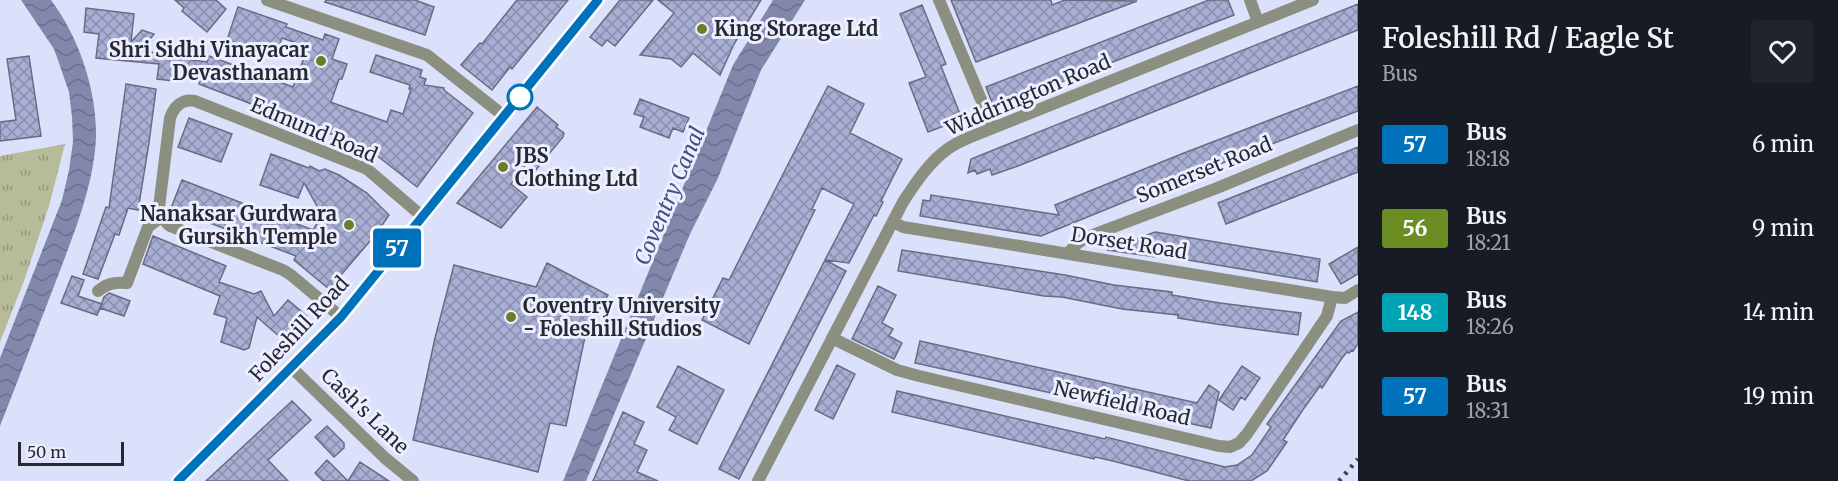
<!DOCTYPE html>
<html lang="en">
<head>
<meta charset="utf-8">
<style>
  body { margin:0; font-family:Merriweather,serif; background:#20242c; color:#f1f3f6; height:100vh; display:flex; flex-direction:column; font-size:22px; white-space:nowrap }
  * { box-sizing:border-box; margin:0 }
  p { font-size:20px; color:#9ea1a6 }
  .icon { flex:none; width:33px; height:33px; fill:none; stroke:currentColor; stroke-width:2; stroke-linecap:round; stroke-linejoin:round }
  .map { position:relative; flex:1; overflow:hidden }
  .drawer { display:flex; flex-direction:column; background:#171b24; width:480px }
  .drawer>* { flex:none }
  .badge { padding:0 12px; border-radius:4px; font-size:21px; line-height:39px }
  .scale { position:absolute; left:18px; bottom:15px; width:106px; box-sizing:border-box; padding-left:6px; border:3px solid #272832; border-top:0; font-size:16px; line-height:21px; white-space:nowrap; color:#272832; -webkit-text-stroke:4px #ecefff; paint-order:stroke }
  .map>.badge { position:absolute; translate:-50% -50%; box-shadow:0 0 0 3px #fff }
  .round { display:grid; place-items:center; flex:none; width:63px; height:63px; border-radius:6px; background:#20242c }
  .head { display:flex; align-items:center; justify-content:space-between; height:102px; padding:0 24px }
  h1 { font-size:28px; font-weight:600; line-height:45px }
  ul { padding:0; list-style:none }
  li { display:flex; align-items:center; gap:18px; height:84px; padding:0 24px }
  li div { flex:1 }
  li b { display:block; font-size:22px }
  li em { font-style:normal }
  li .badge { min-width:66px; font-weight:700; text-align:center }
  main { display:flex; flex:1; min-height:0 }
  .map>svg:first-child { display:block }
  .grass { fill:url(#grass-tufts) }
  .water { fill:url(#water-waves) }
  .building { fill:url(#building-cross-hatch); stroke:#686c83; stroke-width:1.5 }
  .lines { fill:none; stroke-linecap:round; stroke-linejoin:round }
  .minor { stroke:#8b8f7f; stroke-width:12 }
  .tertiary { stroke:#8b8f7f; stroke-width:12 }
  .secondary { stroke:#626750; stroke-width:12 }
  .rail { stroke:#41434f; stroke-width:4.5; stroke-dasharray:3 6; stroke-linecap:butt }
  .line-casing { stroke:#fff; stroke-width:14 }
  .line { stroke:#0072bc; stroke-width:9 }
  .poi-dot { fill:#707b27; stroke:#ecefff; stroke-width:2 }
  .stop-dot { fill:#fff; stroke:#0072bc; stroke-width:3 }
  .labels { text-anchor:middle; stroke-width:6; stroke-linejoin:round; paint-order:stroke }
  .poi-label { font-size:20px; font-weight:bold; fill:#272832; stroke:#ecefff; text-anchor:start }
  .street-label { font-size:20px; fill:#272832; stroke:#ecefff }
  .water-label { font-size:21px; font-style:italic; fill:#484e80; stroke:#ecefff }
</style>
</head>
<body>
<main>
<div class="map">
<svg width="1358" height="481" viewBox="0 0 1358 481">
  <defs>
    <pattern id="grass-tufts" width="24" height="20" patternUnits="userSpaceOnUse" patternTransform="scale(1.5)"><rect width="24" height="20" fill="#b5bc97"/><path d="M3 7l-1-3M5 7V3M7 7l1-3M15 17l-1-3M17 17v-4M19 17l1-3" fill="none" stroke="#93997c"/></pattern>
    <pattern id="water-waves" width="16" height="10" patternUnits="userSpaceOnUse" patternTransform="scale(1.5)"><rect width="16" height="10" fill="#8288ab"/><path d="M0 5q4-4 8 0t8 0" fill="none" stroke="#6a6f8c"/></pattern>
    <pattern id="building-cross-hatch" width="8" height="8" patternUnits="userSpaceOnUse" patternTransform="scale(1.5)"><rect width="8" height="8" fill="#a8aed3"/><path d="M0 0l8 8M0 8l8-8" fill="none" stroke="#898eac"/></pattern>
  </defs>
  <rect width="100%" height="100%" fill="#dce1fb"/>
  <path class="grass" d="M65 144 49 206 24 281 0 342V156Z"/>
  <path class="water" d="M21 0H51C79 37 97 91 96 137 94 186 73 236 56 281 37 330 19 378 0 426V358L62 200 69 170 73 142 72 117 69 92 60 66 54 49Z
    M773 0H805L761 70 718 178 690 234 586 481H563L724 87 733 65Z"/>
  <path class="building" d="M175 0H216L226 9 207 32 182 11 184 8Z
    M326 0H415L434 7 425 35 325 2Z
    M517 0H568L512 69 510 67 492 90 461 65 480 43 482 44Z
    M620 0H653L615 46 607 40 602 46 590 37Z
    M658 0H761L734 44 720 75 693 53 681 67 671 59 640 55 674 13Z
    M951 0H1051L1052 5 1065 0 1137 1 976 62Z
    M1209 0H1228L1234 15 994 108 986 87Z
    M1358 4V30L1018 166 992 175 990 169 977 174 975 170 968 173 971 159Z
    M922 5 946 64 941 66 962 119 928 132 909 83 926 77 900 14Z
    M238 7 287 24 286 27 323 40 325 34 339 39 332 59 347 64 342 79H339L331 102 333 103 387 122 391 110 403 114 411 89H409L410 85 370 72 376 55 422 70 420 77 426 79 424 85 444 88V90L473 113 417 187 375 154 376 151 199 84 200 81 175 77 174 81 157 79 159 64 96 58 99 34 84 32 86 8 134 14 131 42 142 30 154 34 140 51 177 55V58L207 62 209 56 293 87 308 47 282 38 275 56 227 40Z
    M29 56 41 136 0 141V122L16 120 7 59Z
    M126 84 156 89 149 143 138 210 128 208 119 235 115 234 98 279 83 274 106 207 109 208Z
    M828 86 864 104 850 133 902 159 881 201 883 202 876 216 874 215 849 263 825 260 854 204 822 188 812 209 815 210 749 344 702 320 723 278 729 280Z
    M1358 86V111L1183 178 1041 236 920 216 923 200 930 201 931 195 1059 215 1055 205 1184 153Z
    M640 99 689 118 683 132 673 128 669 138 640 127 644 117 634 114Z
    M537 107 558 125 556 127 564 133 563 137 535 171 527 163 511 184 527 197 501 228 457 203Z
    M189 118 232 134 221 162 178 147Z
    M1358 147V172L1226 224 1218 203Z
    M271 154 309 168 310 166 319 171 325 169 339 175 367 193 389 215 376 234 329 289 294 260 296 256 171 208 182 180 313 230 322 215 304 183 298 198 260 185Z
    M1155 232 1320 259 1317 282 1176 258 1157 255 1156 257 1107 250Z
    M153 236 226 266 219 282 254 294 261 291 274 316 288 300 307 316 287 340V343L257 317 249 348 244 350 221 342 227 318 214 314 220 296 143 264Z
    M1358 247V274L1341 284 1329 264Z
    M902 250 1065 275 1114 285 1172 292V295L1220 303 1301 313 1298 335 1216 324 1178 318V315L1122 309 1062 297 1044 296 898 271Z
    M825 260 846 271 739 479 719 469Z
    M547 263 608 295 593 320 589 318 566 426 550 423 538 472 413 440 435 338 454 265 536 287Z
    M72 276 84 280 78 296 102 304 97 315 61 303Z
    M878 286 896 295 882 323 893 329 889 336 902 343 894 359 852 339Z
    M109 293 130 301 124 316 100 308 104 297Z
    M1358 312V344L1353 351 1352 350 1349 353 1347 352 1342 358 1322 388 1320 386 1302 411 1283 440 1287 442 1267 471 1251 481H1189L1113 461 1095 457 1094 459 892 412 897 391 1105 439 1106 437 1225 467 1237 465 1252 455 1271 427 1267 424 1341 321Z
    M920 341 1197 403 1209 385 1219 392 1211 428 915 363Z
    M837 365 855 374 833 419 815 410Z
    M678 366 724 390 697 444 669 430 676 417 657 407Z
    M1242 366 1260 378 1245 400 1241 397 1233 410 1219 400Z
    M292 401 311 420 268 460 288 481H206Z
    M623 412 644 422 634 444 647 450 637 472 658 481H593Z
    M327 426 344 443V448L334 457 315 437Z
    M327 460 348 481 360 462 389 481H323L315 473Z"/>
  <g class="lines">
    <path class="minor" d="M267 0 427 55 504 116
      M939 0 993 128
      M1250 0 1258 22
      M161 217 170 226 283 270 291 275 341 317
      M893 222 903 227 1332 297 1345 298 1358 290
      M1069 252 1078 243 1087 237 1217 188 1358 130
      M98 291C108 283 115 282 127 283L148 227 161 217 159 207 170 118C174 107 182 98 195 101L367 169 423 217
      M832 338 897 370 919 376 1219 446 1230 447 1239 443 1247 434 1327 316 1332 297
      M758 481 903 202C916 182 930 161 949 148 962 139 979 134 993 128L1313 0"/>
    <path class="tertiary" d="M291 367 385 458 413 481"/>
    <path class="secondary" d="M178 481 341 317 598 0"/>
    <path class="rail" d="M1339 481 1358 459"/>
  </g>
  <g class="lines">
    <defs>
      <path id="line" d="M178 481 341 317 598 0"/>
    </defs>
    <use href="#line" class="line-casing"/>
    <use href="#line" class="line"/>
  </g>
  <g class="poi-dot">
    <circle cx="702" cy="29" r="6"/>
    <circle cx="321" cy="61" r="6"/>
    <circle cx="503" cy="167" r="6"/>
    <circle cx="349" cy="225" r="6"/>
    <circle cx="511" cy="317" r="6"/>
  </g>
  <circle class="stop-dot" cx="520" cy="97" r="12"/>
  <g class="labels">
    <g class="poi-label">
      <text x="714" y="36">King Storage Ltd</text>
      <text x="309" y="57" text-anchor="end">Shri Sidhi Vinayacar<tspan x="309" dy="23">Devasthanam</tspan></text>
      <text x="515" y="163">JBS<tspan x="515" dy="23">Clothing Ltd</tspan></text>
      <text x="337" y="221" text-anchor="end">Nanaksar Gurdwara<tspan x="337" dy="23">Gursikh Temple</tspan></text>
      <text x="523" y="313">Coventry University<tspan x="523" dy="23">- Foleshill Studios</tspan></text>
    </g>
    <g class="street-label">
      <text transform="translate(1028 95) rotate(-23)" y="7">Widdrington Road</text>
      <text transform="translate(314 130) rotate(23)" y="7">Edmund Road</text>
      <text transform="translate(1204 170) rotate(-22)" y="7">Somerset Road</text>
      <text transform="translate(1129 243) rotate(9)" y="7">Dorset Road</text>
      <text transform="translate(299 329) rotate(-47)" y="7">Foleshill Road</text>
      <text transform="translate(1122 403) rotate(13)" y="7">Newfield Road</text>
      <text transform="translate(365 411) rotate(44)" y="7">Cash's Lane</text>
    </g>
    <g class="water-label">
      <text transform="translate(670 196) rotate(-67)" y="7">Coventry Canal</text>
    </g>
  </g>
</svg>
<div class="scale">50 m</div>
<b class="badge" style="left:397px;top:248px;background:#0072bc;color:#fff">57</b>
</div>
<section class="drawer">
<div class="head"><div><h1>Foleshill Rd / Eagle St</h1><p>Bus</p></div><a class="round"><svg class="icon" aria-label="heart" viewBox="0 0 24 24"><path d="M12 20l-8-8c-3-5 5-10 8-4 3-6 11-1 8 4z"/></svg></a></div>
<ul>
<li><span class="badge" style="background:#0072bc;color:#fff">57</span><div><b>Bus</b><p>18:18</p></div><em>6 min</em></li>
<li><span class="badge" style="background:#6b8e23;color:#fff">56</span><div><b>Bus</b><p>18:21</p></div><em>9 min</em></li>
<li><span class="badge" style="background:#00a3b4;color:#fff">148</span><div><b>Bus</b><p>18:26</p></div><em>14 min</em></li>
<li><span class="badge" style="background:#0072bc;color:#fff">57</span><div><b>Bus</b><p>18:31</p></div><em>19 min</em></li>
</ul>
</section>
</main>
</body>
</html>
